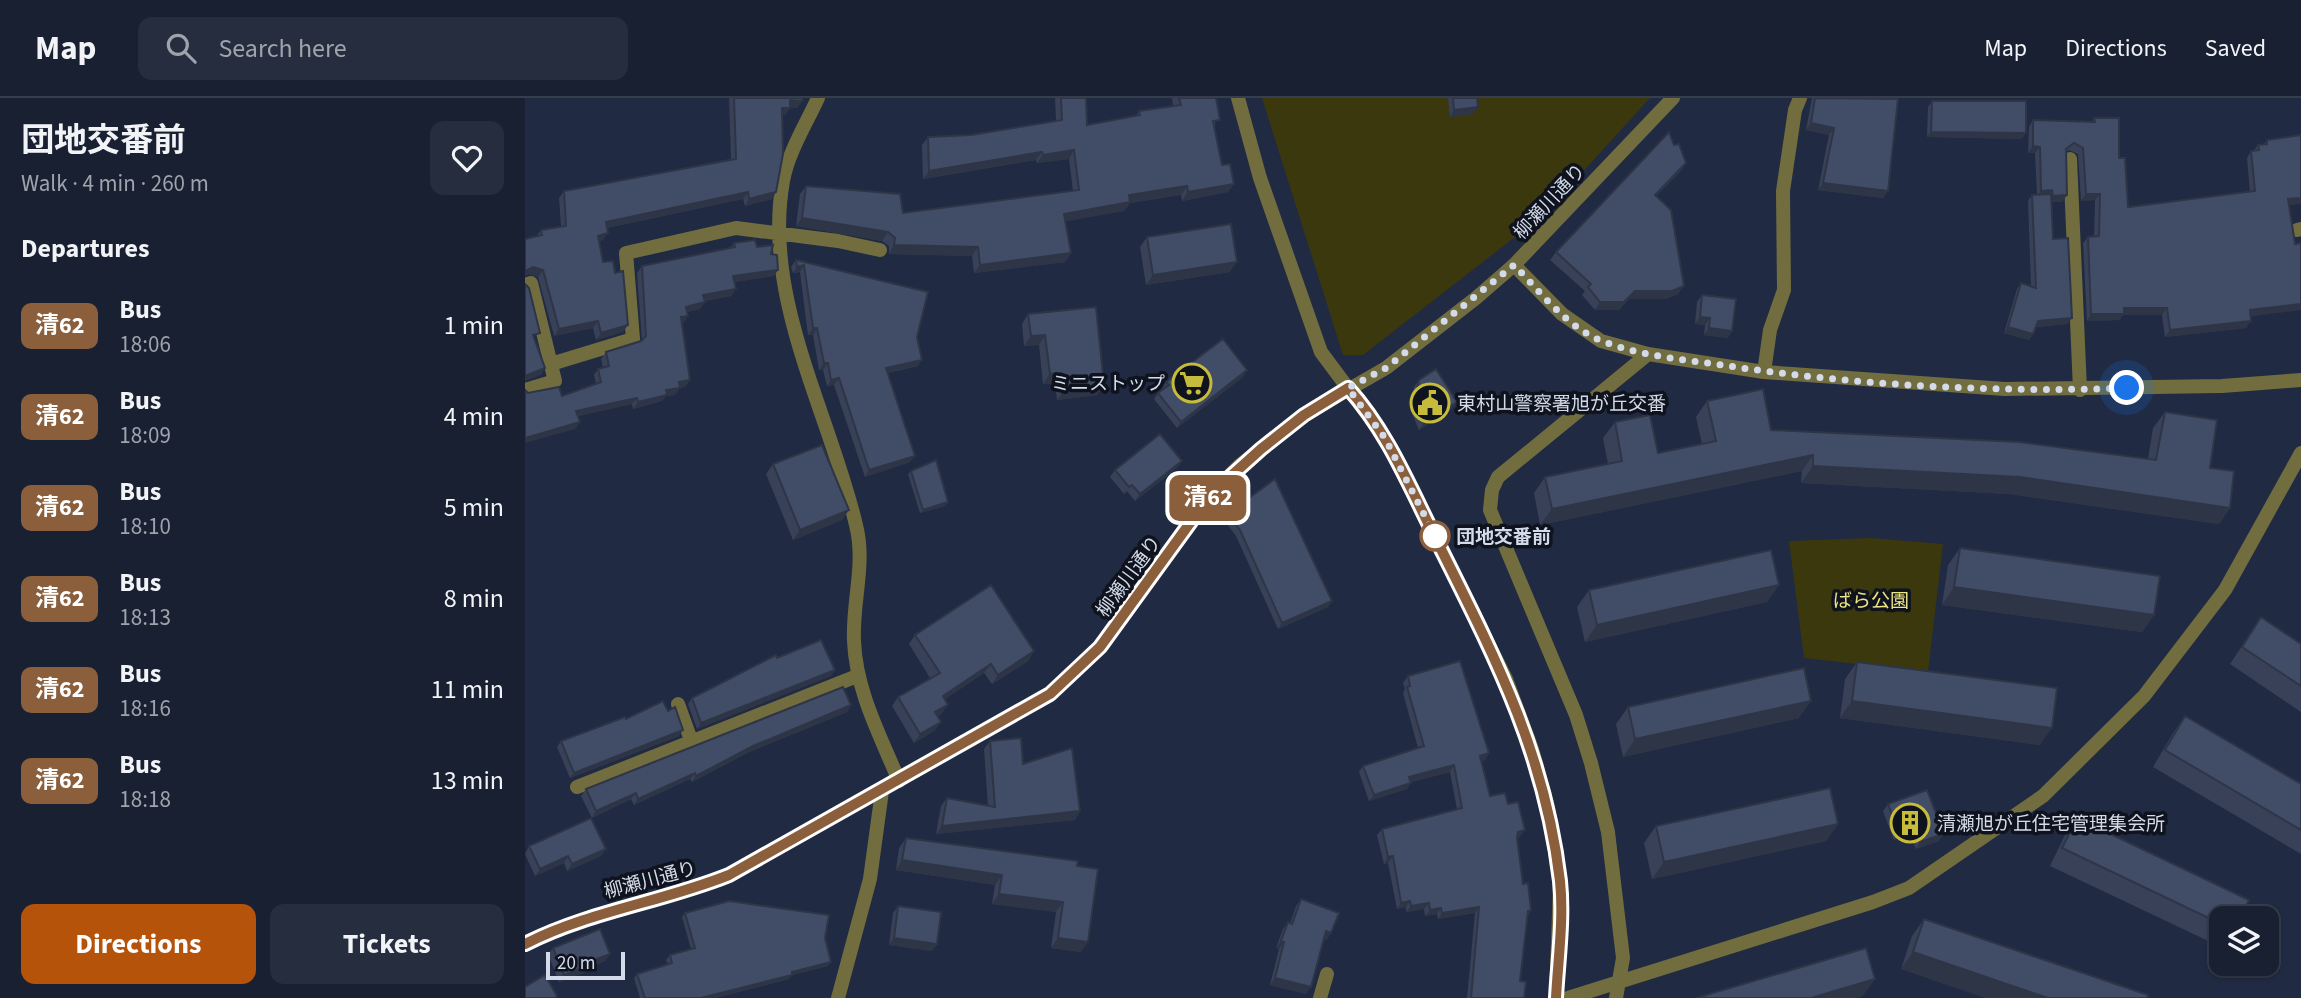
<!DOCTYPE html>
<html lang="en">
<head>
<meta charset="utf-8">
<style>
  body { margin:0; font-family:"Source Sans 3","Noto Sans JP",sans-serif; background:#252d3e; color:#f1f3f6; height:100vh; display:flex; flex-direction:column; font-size:26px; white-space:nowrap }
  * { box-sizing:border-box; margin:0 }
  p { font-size:23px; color:#9fa3ac }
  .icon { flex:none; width:38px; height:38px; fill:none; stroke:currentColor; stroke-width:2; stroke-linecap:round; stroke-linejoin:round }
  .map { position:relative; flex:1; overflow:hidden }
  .details { display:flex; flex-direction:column; background:#182032; width:525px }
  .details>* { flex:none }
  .badge { padding:0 14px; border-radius:10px; font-size:24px; line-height:46px }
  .buttons { position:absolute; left:1684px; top:808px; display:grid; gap:14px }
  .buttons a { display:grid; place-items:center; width:70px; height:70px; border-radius:14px; background:#182032; box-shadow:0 2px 5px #0004,0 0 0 2px #363e4d; font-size:35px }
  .scale { position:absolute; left:21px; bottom:18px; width:79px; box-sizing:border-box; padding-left:7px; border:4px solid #d3dbea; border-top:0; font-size:19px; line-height:24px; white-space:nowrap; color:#d3dbea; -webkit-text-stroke:5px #0f131e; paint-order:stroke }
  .you { position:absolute; width:35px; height:35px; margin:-18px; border:5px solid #fff; border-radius:50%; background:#1a73e8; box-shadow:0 0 0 10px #1a73e833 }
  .map>.badge { position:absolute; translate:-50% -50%; box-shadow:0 0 0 4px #fff }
  h2 { padding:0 21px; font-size:26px; line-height:63px }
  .round { display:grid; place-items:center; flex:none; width:74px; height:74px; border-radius:14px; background:#252d3e }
  .headline { display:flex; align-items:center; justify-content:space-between; height:119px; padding:0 21px }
  h1 { font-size:33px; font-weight:700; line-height:52px }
  .cta { display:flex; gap:14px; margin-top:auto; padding:14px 21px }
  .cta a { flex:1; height:80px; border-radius:14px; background:#b45309; color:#fff; font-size:28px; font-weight:700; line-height:80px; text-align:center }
  .cta a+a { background:#252d3e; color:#f1f3f6 }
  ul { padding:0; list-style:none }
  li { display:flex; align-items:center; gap:21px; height:91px; padding:0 21px }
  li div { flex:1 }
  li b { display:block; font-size:26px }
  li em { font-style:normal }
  li .badge { min-width:77px; font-weight:700; text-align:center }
  header { display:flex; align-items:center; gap:42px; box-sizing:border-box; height:98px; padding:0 35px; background:#182032; border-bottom:2px solid #363e4d }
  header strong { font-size:33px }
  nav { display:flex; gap:38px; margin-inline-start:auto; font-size:24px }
  .search { width:490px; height:63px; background:#252d3e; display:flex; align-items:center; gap:18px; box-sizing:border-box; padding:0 24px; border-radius:14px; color:#9fa3ac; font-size:26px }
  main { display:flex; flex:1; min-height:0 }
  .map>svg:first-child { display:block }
  .green { fill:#3c380d }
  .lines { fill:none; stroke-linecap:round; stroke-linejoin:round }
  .minor { stroke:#726d3e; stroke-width:14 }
  .tertiary { stroke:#726d3e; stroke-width:14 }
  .wall { fill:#384158 }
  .shaded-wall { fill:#2e3547 }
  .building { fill:#414c66; stroke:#2e3547; stroke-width:2 }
  .line-casing { stroke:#fff; stroke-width:16 }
  .line { stroke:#8b5e3c; stroke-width:10 }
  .walk { stroke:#d3dbea; stroke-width:7; stroke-dasharray:0 12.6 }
  .stop-dot { fill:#fff; stroke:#8b5e3c; stroke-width:3.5 }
  .labels { text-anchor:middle; stroke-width:7; stroke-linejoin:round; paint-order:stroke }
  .street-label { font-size:19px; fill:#d3dbea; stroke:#0f131e }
  .poi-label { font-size:19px; fill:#d3dbea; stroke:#0f131e; text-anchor:start }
  .stop-label { font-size:19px; font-weight:bold; fill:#d3dbea; stroke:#0f131e; text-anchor:start }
  .park-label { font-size:19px; fill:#ede485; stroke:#0f131e }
</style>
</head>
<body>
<header>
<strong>Map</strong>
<div class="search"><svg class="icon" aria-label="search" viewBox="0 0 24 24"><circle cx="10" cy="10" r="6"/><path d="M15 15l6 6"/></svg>Search here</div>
<nav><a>Map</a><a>Directions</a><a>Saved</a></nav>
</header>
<main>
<section class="details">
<div class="headline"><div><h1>団地交番前</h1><p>Walk · 4 min · 260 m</p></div><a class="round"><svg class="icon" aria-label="heart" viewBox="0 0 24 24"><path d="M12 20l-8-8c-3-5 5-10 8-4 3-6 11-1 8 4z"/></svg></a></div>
<h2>Departures</h2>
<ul>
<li><span class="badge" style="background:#8b5e3c;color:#fff">清62</span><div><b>Bus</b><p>18:06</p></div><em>1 min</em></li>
<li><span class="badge" style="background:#8b5e3c;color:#fff">清62</span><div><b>Bus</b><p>18:09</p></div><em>4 min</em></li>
<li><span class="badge" style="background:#8b5e3c;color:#fff">清62</span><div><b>Bus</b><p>18:10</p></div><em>5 min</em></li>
<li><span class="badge" style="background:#8b5e3c;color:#fff">清62</span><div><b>Bus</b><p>18:13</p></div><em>8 min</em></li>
<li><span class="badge" style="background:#8b5e3c;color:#fff">清62</span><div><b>Bus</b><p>18:16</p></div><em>11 min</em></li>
<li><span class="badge" style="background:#8b5e3c;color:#fff">清62</span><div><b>Bus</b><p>18:18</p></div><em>13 min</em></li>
</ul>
<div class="cta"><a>Directions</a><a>Tickets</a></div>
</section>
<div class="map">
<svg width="1776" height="900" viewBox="0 0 1776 900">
  <rect width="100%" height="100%" fill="#202a42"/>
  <path class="green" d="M737 0H1125L1053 79 990 139 838 257H818Z
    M1346 440 1418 446 1403 574 1279 560 1264 443Z"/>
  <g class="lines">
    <path class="minor" d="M293 0C281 26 263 55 258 83 237 200 305 316 331 427 341 466 327 504 329 543 331 593 355 637 374 683
      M1545 61 1555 292
      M1772 132 1776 131
      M989 167 1037 216 1076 243 1123 256 1239 274 1480 291 1697 288 1776 282
      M0 187 6 185 30 283 0 292
      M26 266 108 241 101 155 211 130 313 143 355 152
      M1239 274 1245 232 1259 192 1258 93 1270 12 1275 0
      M153 606 166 642
      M52 689 332 578
      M313 900 345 781 357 693
      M795 900 802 876
      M1043 900 1348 804 1384 790 1518 698 1619 598 1700 492 1776 355
      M1091 900 1098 860 1083 734 1066 665 1051 617 965 412 967 392 973 379 1123 256"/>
    <path class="tertiary" d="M713 0 735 80 796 254 860 340 981 581 1007 651 1023 709 1035 786 1031 900
      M0 845C65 813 137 804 204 777L525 596 575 549 686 396 715 367 779 317 861 270 951 200 989 167 1148 0"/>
  </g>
  <path class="wall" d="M204 0H277V3L272 10 265 9 260 17H257L251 94 247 101 220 108 218 101 82 130 78 142 74 143 78 164 98 234 71 242 68 230 29 238 13 179 4 176 12 138 16 132 36 128 34 100 39 93 206 61Z
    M530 0H561L562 27 611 18 614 13 648 8 647 0H691L690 30 697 67 709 86 703 94 657 103 656 97 605 105 599 113 540 123 546 155 540 164 449 175 447 158 364 156V148L357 143 271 128 275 96 281 88 378 115 548 93 544 61 512 65 511 62 398 81 397 47 403 39 446 37 531 23Z
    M923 0H952L948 16 925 19Z
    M1287 0H1355L1363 93 1358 100 1293 92 1304 37 1281 32Z
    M1407 3 1497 41 1402 39 1403 9Z
    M1569 20 1594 60 1603 109 1725 94 1722 60 1726 53 1729 52 1733 47 1739 46 1742 42 1764 107 1721 230 1640 239 1637 217H1598L1594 222 1562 223 1558 145 1563 139 1569 138 1570 102 1556 103 1553 56 1544 52 1541 54 1542 97 1537 104H1527L1528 141 1547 220 1542 226 1511 229 1508 236 1504 242 1479 235 1492 191 1496 185 1506 188 1503 103 1507 97H1512L1510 55H1503L1504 29 1508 22 1567 24Z
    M1149 47 1161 65 1156 73 1131 98 1153 196 1141 201H1104L1094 212H1070L1057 197 1060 193 1025 162 1031 154Z
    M622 139 705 174 621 187 615 149Z
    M209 145 232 149 246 156 249 178 209 184 211 191 206 198 180 203 175 211 162 214 163 218 159 224 157 225 165 282 160 289 155 290 150 297 141 298 137 303 108 311 107 306 53 318 50 331 3 295 37 298 71 286 69 277 73 271 78 270 76 261 81 254 117 243 112 175 117 168 206 149Z
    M271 162 392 239 393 268 363 275 385 364 340 379 309 287 302 288 298 272H294L288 237H283L275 174 268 175 266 169Z
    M1177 197 1203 240 1179 237 1180 227 1170 226 1172 204Z
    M503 216 579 287 572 297 532 302 530 285 518 286 514 247 499 248 497 226Z
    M718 279 652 330 629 301 633 295 637 292V291L641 284Z
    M894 282 927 311 894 332 885 311 889 289Z
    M1182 303 1246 332 1623 361 1628 330 1640 314 1685 370 1705 410 1694 426 1484 396 1276 385 1277 373 1015 427 1009 395 1020 379 1083 366 1078 340 1090 324 1133 355 1177 346 1171 319Z
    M657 363 652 370 610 403 602 393 599 396 585 379 590 372Z
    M248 366 317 422 268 442 241 376Z
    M386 373 423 404 420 408 395 415 383 376Z
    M721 402 807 503 803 509 753 531 711 438 692 413 696 407Z
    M1435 450 1629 517 1617 534 1417 507 1423 467Z
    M1254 487 1242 504 1060 544 1052 509 1064 492Z
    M1736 519 1776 546V614L1705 566Z
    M390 537 509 553 503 563 467 586 459 575 420 601 423 607 416 616 413 618 416 624 409 633 389 645 367 608 373 599 405 580 384 546Z
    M252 560 306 578 172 631 163 606 167 600Z
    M1332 564 1515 647 1315 620 1320 581Z
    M883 578 964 655 960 662 956 663 965 698 983 706 995 739 992 740 998 786 1006 812 1003 817 995 883 999 900H942L950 815 913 821 912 816 900 818 899 811 881 814V809L872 811 863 765 859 766 852 737 857 731 932 711 925 674 886 684 882 691 844 703 834 674 838 668 893 650 878 595 880 591 878 585Z
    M326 607 322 614 224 654 167 684 165 681 109 707 106 701 67 720 56 698 61 691Z
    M1103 609 1274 620 1098 659 1091 626Z
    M1660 618 1776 686V756L1628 669 1648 635Z
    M101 621 154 638 45 680 32 649 36 643Z
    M465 643 498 666 555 713 550 722 411 736 416 708 422 700 463 708 459 651Z
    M1363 706 1414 743 1391 751 1385 736 1369 742 1358 713Z
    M1552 720 1696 821V849L1525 768 1540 737Z
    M1313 726 1301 743 1127 781 1119 745 1131 728Z
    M381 740 552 768 556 854 526 850 531 814 467 806 470 787 371 772 374 750Z
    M4 748 76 758 42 773 39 765 10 778 0 756Z
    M776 801 802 842 799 841 781 896 745 887 754 851 751 850 758 831 763 824 765 825 771 808Z
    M373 808 412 846 407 853 364 847 368 815Z
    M160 815 300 840 303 868 267 877 264 881 190 900H115L109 880 112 876 143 866 141 862 145 857 166 851 157 819Z
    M1399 821 1622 900H1461L1376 871 1387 838Z
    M28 850 85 856 80 863 63 870 60 874 34 884 23 856Z"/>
  <path class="shaded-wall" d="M265 2 277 3 272 10 261 9Z
    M953 9 948 16 925 19 929 12Z
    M257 10H265L260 17H253Z
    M1286 25 1309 30 1304 37 1281 32Z
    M1406 34 1501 35 1497 41 1402 39Z
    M1508 48 1515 49 1510 55H1503Z
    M549 52 544 61 512 65 518 57Z
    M517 54 511 62 398 81 404 73Z
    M1161 65 1156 73 1124 105 1130 97Z
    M1298 85 1363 93 1358 100 1293 92Z
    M709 86 703 94 657 103 663 94Z
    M662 88 656 97 605 105 599 113 533 125 539 116 604 97Z
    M1527 92 1523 99H1512L1516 93Z
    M223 94 218 101 76 131 81 124Z
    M251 94 247 101 220 108 224 101Z
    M1561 96H1575L1570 102 1556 103Z
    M1542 97 1537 104H1523L1528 98Z
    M1776 100V106L1759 108 1763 101Z
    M277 120 363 134 357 143 271 128Z
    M83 135 78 142 68 144 73 138Z
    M369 147 453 149 447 158 364 156Z
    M546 155 540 164 449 175 455 167Z
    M712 164 705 174 621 187 628 177Z
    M279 167 275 174 268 175 272 169Z
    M8 169 18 172 13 179 4 176 0 178V173Z
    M253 172 249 178 204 185 208 178Z
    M1159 188 1153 196 1141 201H1104L1094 212H1070L1075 204 1110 193Z
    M211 191 206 198 173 204 178 197Z
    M180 204 175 211 156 216 161 209Z
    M1776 206V212L1720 219 1725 212Z
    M1599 210H1642L1637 217H1598L1594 222 1562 223 1566 216Z
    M163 218 159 224 151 226 156 219Z
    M1175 219 1185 220 1180 227 1170 226Z
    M1547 220 1542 226 1508 229 1513 223Z
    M73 223 68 230 29 238 34 231Z
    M1726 223 1721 230 1640 239 1645 232Z
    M103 227 98 234 71 242 76 235Z
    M1483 229 1508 236 1504 242 1479 235Z
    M288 230H292L288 237H283Z
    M1184 230 1207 233 1203 240 1179 237Z
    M520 237 514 247 499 248 506 238Z
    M397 262 393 268 356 276 361 270Z
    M299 265H303L298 272H294Z
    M20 270 16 277 0 283V278Z
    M722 272 718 279 652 330 656 324Z
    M536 275 530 285 518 286 525 276Z
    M314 280 309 287 302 288 306 282Z
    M165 282 160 289 155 290 150 297 141 298 137 303 108 311 113 304 141 292 154 284Z
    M579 287 572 297 532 302 539 292Z
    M112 300 107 306 46 320 51 313Z
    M932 304 927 311 894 332 899 325Z
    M55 324 50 331 0 345V340Z
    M1288 357 1277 373 1015 427 1027 411Z
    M390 358 385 364 340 379 344 372Z
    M657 363 652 370 610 403 615 396Z
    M1288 368 1495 379 1705 410 1694 426 1484 396 1276 385Z
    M423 404 420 408 395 415 398 412Z
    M324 412 317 422 268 442 275 432Z
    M1254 487 1242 504 1060 544 1072 527Z
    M1429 489 1629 517 1617 534 1417 507Z
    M807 503 803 509 753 531 757 525Z
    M509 553 503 563 467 586 473 577Z
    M466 566 459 575 411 607 418 598Z
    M310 572 306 578 172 631 176 625Z
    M1286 603 1274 620 1098 659 1110 641Z
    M1327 603 1527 630 1515 647 1315 620Z
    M326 607 322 614 224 654 167 684 171 678 228 648Z
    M423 607 416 616 404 623 410 614Z
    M416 624 409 633 389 645 395 636Z
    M158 632 154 638 45 680 49 675Z
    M964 655 960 662 950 664 955 658Z
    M929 667 925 674 880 685 884 679Z
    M170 675 165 681 109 707 113 701Z
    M886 685 882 691 844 703 849 697Z
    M111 695 106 701 67 720 71 713Z
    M555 713 550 722 411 736 417 728Z
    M1313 726 1301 743 1127 781 1139 764Z
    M1390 730 1385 736 1369 742 1374 735Z
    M1000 732 995 739 988 741 993 734Z
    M1419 736 1414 743 1391 751 1395 744Z
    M81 751 76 758 42 773 47 766Z
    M43 758 39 765 10 778 15 771Z
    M868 758 863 765 859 766 863 759Z
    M377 762 477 777 470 787 371 772Z
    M474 796 538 804 531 814 467 806Z
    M885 803 881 809 872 811 876 805Z
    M904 805 899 811 881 814 886 808Z
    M954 809 950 815 913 821 917 815Z
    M916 810 912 816 900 818 905 812Z
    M801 833 806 835 802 842 796 840Z
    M369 840 412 846 407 853 364 847Z
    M533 840 563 844 556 854 526 850Z
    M756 843 759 844 754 851 751 850Z
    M1388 854 1523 900H1461L1376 871Z
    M85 856 80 863 63 870 60 874 34 884 39 877 64 864Z
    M306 864 303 868 267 877 264 881 190 900H176L267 874Z
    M750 880 786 889 781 896 745 887Z
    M1350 881 1338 898 1333 900H1286Z"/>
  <path class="building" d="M209 0H277V3L265 2V10H257L258 56 251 94 224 101 223 94 81 124 83 135 73 138 78 164 88 163 90 175 98 173 103 227 76 235 73 223 34 231 18 172 8 169 0 173V141L17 137 16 132 41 128 39 93 211 61Z
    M536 0H561L562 27 615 17 614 13 656 7 654 0H691L695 22 688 23 697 67 705 66 709 86 663 94 662 88 604 97 605 104 539 116 546 155 455 167 453 149 369 147 370 140 363 134 277 120 281 88 375 96 378 115 554 92 549 52 518 57 517 54 404 73 403 39 446 37 537 22Z
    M928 0H952L953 9 929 12Z
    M1290 0 1373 1 1363 93 1298 85 1309 30 1286 25Z
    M1407 3H1501V35L1406 34Z
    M1569 20H1594V60H1600L1603 109 1730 93 1726 53 1734 52 1733 47 1742 46V42L1776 37V100L1763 101 1770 146 1776 145V206L1725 212 1726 223 1645 232 1642 210H1599V216H1566L1563 139 1574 138 1575 96H1561L1558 50 1549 45 1541 51 1542 97 1528 98 1527 92 1516 93 1515 49 1508 48V22L1570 24Z
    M1144 34 1149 47 1154 46 1161 65 1130 97 1146 112 1159 188 1147 193H1110L1099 204H1075L1063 189 1066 186 1031 154Z
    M1526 96 1528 141 1543 140 1547 220 1513 223 1508 236 1483 229 1496 185 1511 190 1507 97Z
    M706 126 712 164 628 177 622 139Z
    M230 142 232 149 248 147 246 156 252 157 253 172 208 178 211 191 178 197 180 204 161 209 163 218 156 219 165 282 154 284 155 290 141 292 142 297 113 304 112 300 51 313 55 324 0 340V292L3 295 34 289 37 298 76 284 73 271 84 268 81 254 116 243 121 238 117 168 210 149 209 145Z
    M271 162 403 194 392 239 397 262 361 270 390 358 344 372 314 280 306 282 303 265H299L292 230H288L279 167 272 169Z
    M0 186 4 190 15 235 8 237 20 270 0 278Z
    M1177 197 1211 201 1207 233 1184 230 1185 220 1175 219Z
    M571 209 579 287 539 292 536 275 525 276 520 237 506 238 503 216Z
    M698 241 722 272 656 324 633 295 644 287 641 284Z
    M911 271 932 304 899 325 890 304 894 282Z
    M1238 291 1246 332 1494 344 1631 362 1640 314 1692 322 1685 370 1709 373 1705 410 1495 379 1288 368V357L1027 411 1020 379 1097 363 1090 324 1125 317 1133 355 1191 343 1182 303Z
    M635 336 657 363 615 396 607 387 604 389 590 372Z
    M297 347 324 412 275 432 248 366Z
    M411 362 423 404 398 412 386 373Z
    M750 381 807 503 757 525 715 432 696 407 715 394 721 402Z
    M1435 450 1635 478 1629 517 1429 489Z
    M1246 452 1254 487 1072 527 1064 492Z
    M466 487 509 553 473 577 466 566 418 598 423 607 410 614 416 624 395 636 373 599 415 575 390 537Z
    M1736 519 1776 546V588L1717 549Z
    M296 542 310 572 176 625 167 600 251 557 252 560Z
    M935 563 964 655 955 658 965 698 980 695 983 706 993 704 1000 732 993 734 992 740 998 786 1003 785 1006 812 1003 813 995 883 1001 884 999 900H946L954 809 917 815 916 810 905 812 904 805 886 808 885 803 876 805 868 758 863 759 857 731 937 710 929 667 884 679 886 685 849 697 838 668 899 648 882 589 885 588 883 578Z
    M1332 564 1532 590 1527 630 1327 603Z
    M1279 570 1286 603 1110 641 1103 609Z
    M318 589 326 607 228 648 171 678 170 675 113 701 111 695 71 713 61 691Z
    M138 603 143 613 150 609 158 632 49 675 36 643 100 619 101 621Z
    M1660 618 1776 686V732L1640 652Z
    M496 640 498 666 547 650 555 713 417 728 422 700 470 709 465 643Z
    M1305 690 1313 726 1139 764 1131 728Z
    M1402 692 1419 736 1395 744 1390 730 1374 735 1363 706Z
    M66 720 81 751 47 766 43 758 15 771 4 748Z
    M1552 720 1724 802 1715 821H1696V826L1537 750Z
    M381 740 553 763 552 768 573 771 563 844 533 840 538 804 474 796 477 777 377 762Z
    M776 801 814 815 806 835 801 833 786 889 750 880 759 844 756 843 763 824 767 826Z
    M204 803 304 817 300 840 306 864 267 874V877L176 900H120L112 876 147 865 145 857 170 850 160 815Z
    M373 808 416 814 412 846 369 840Z
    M1399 821 1623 897 1622 900H1523L1388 854Z
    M75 831 85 856 64 864 65 867 39 877 28 850Z
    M1341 850 1350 881 1286 900H1171Z
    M20 877 32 898 30 900H0V889Z"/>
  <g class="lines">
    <defs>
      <path id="line" d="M0 846C65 813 137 804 204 777L525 596 575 549 686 396 736 351 779 317 823 290C863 334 886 392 913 445 970 559 1020 655 1035 783 1039 821 1033 862 1031 900"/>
    </defs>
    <use href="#line" class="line-casing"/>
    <use href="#line" class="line"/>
    <path class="walk" d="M910 438 860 340 823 290 861 270 989 167C1015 193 1041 229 1077 243 1113 257 1152 261 1190 266 1326 287 1466 295 1602 290"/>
  </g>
  <defs>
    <symbol id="supermarket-ring" viewBox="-11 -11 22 22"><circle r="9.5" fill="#0f131e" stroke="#c7bb3b" stroke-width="1.5"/><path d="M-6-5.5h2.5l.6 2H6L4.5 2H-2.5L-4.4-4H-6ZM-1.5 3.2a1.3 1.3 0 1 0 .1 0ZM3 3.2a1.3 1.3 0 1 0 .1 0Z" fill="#c7bb3b"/></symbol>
    <symbol id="civic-ring" viewBox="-11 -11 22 22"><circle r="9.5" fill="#0f131e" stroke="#c7bb3b" stroke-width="1.5"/><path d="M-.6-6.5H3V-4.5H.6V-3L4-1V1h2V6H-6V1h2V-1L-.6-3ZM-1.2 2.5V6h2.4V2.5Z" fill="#c7bb3b"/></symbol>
    <symbol id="building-ring" viewBox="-11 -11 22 22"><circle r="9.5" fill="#0f131e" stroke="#c7bb3b" stroke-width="1.5"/><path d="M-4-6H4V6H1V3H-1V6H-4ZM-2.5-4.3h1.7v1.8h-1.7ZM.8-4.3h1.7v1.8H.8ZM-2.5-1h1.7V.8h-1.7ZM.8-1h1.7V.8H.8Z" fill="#c7bb3b"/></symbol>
  </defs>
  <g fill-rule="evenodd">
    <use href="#supermarket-ring" x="645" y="263" width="44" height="44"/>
    <use href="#civic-ring" x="883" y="283" width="44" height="44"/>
    <use href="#building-ring" x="1363" y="703" width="44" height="44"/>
  </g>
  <circle class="stop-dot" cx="910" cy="438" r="14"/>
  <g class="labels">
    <g class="street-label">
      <text transform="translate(1024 103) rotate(-47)" y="7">柳瀬川通り</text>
      <text transform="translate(603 478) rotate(-54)" y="7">柳瀬川通り</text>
      <text transform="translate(125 781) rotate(-15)" y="7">柳瀬川通り</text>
    </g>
    <g class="poi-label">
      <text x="640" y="292" text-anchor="end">ミニストップ</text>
      <text x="932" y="312">東村山警察署旭が丘交番</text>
      <text x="1412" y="732">清瀬旭が丘住宅管理集会所</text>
    </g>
    <g class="stop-label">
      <text x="931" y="445">団地交番前</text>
    </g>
    <g class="park-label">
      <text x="1346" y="509">ばら公園</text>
    </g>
  </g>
</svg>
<div class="buttons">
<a><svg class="icon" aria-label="layers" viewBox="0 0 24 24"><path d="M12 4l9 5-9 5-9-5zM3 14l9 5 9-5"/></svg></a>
</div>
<div class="scale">20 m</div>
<div class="you" style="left:1602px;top:290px"></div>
<b class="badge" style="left:683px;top:400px;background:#8b5e3c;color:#fff">清62</b>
</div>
</main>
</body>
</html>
